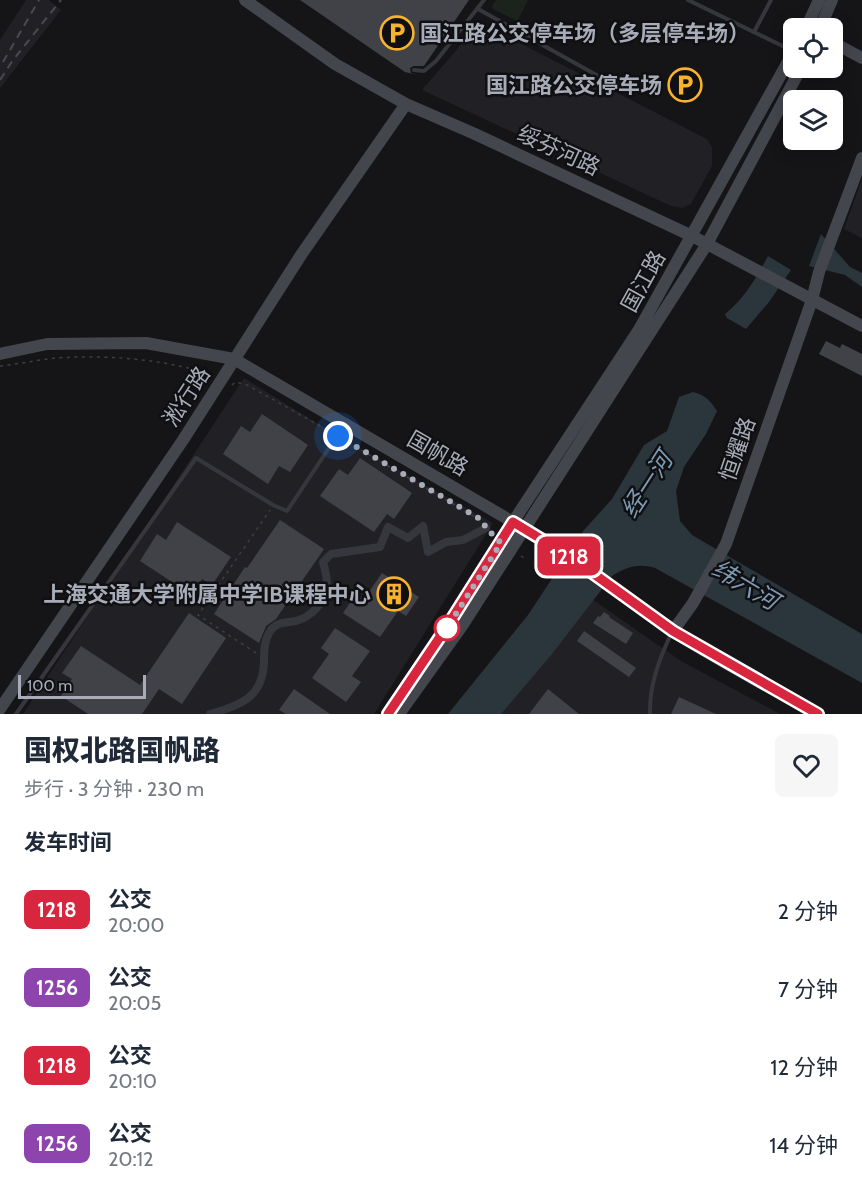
<!DOCTYPE html>
<html lang="zh">
<head>
<meta charset="utf-8">
<style>
  body { margin:0; font-family:Cabin,"Noto Sans SC",sans-serif; background:#f6f6f7; color:#1f2937; height:100vh; display:flex; flex-direction:column; font-size:22px; white-space:nowrap }
  * { box-sizing:border-box; margin:0 }
  p { font-size:20px; color:#747a83 }
  .icon { flex:none; width:33px; height:33px; fill:none; stroke:currentColor; stroke-width:2; stroke-linecap:round; stroke-linejoin:round }
  .map { position:relative; height:714px; overflow:hidden }
  .side { display:flex; flex-direction:column; background:#fff; flex:1 }
  .side>* { flex:none }
  .badge { padding:0 12px; border-radius:9px; font-size:21px; line-height:39px }
  .tools { position:absolute; left:783px; top:18px; display:grid; gap:12px }
  .tools a { display:grid; place-items:center; width:60px; height:60px; border-radius:9px; background:#fff; box-shadow:0 3px 15px #0003; font-size:30px }
  .scale { position:absolute; left:18px; bottom:15px; width:128px; box-sizing:border-box; padding-left:6px; border:3px solid #a7acb8; border-top:0; font-size:16px; line-height:21px; white-space:nowrap; color:#a7acb8; -webkit-text-stroke:4px #101013; paint-order:stroke }
  .you { position:absolute; width:30px; height:30px; margin:-15px; border:4px solid #fff; border-radius:50%; background:#1a73e8; box-shadow:0 0 0 9px #1a73e833 }
  .map>.badge { position:absolute; translate:-50% -50%; box-shadow:0 0 0 3px #fff }
  h2 { padding:0 24px; font-size:22px; line-height:54px }
  .round { display:grid; place-items:center; flex:none; width:63px; height:63px; border-radius:9px; background:#f6f6f7 }
  .summary { display:flex; align-items:center; justify-content:space-between; height:102px; padding:0 24px }
  h1 { font-size:28px; font-weight:800; line-height:45px }
  ul { padding:0; list-style:none }
  li { display:flex; align-items:center; gap:18px; height:78px; padding:0 24px }
  li div { flex:1 }
  li b { display:block; font-size:22px }
  li em { font-style:normal }
  li .badge { min-width:66px; font-weight:700; text-align:center }
  .map>svg:first-child { display:block }
  .built { fill:#212125 }
  .green { fill:#1b231c }
  .water { fill:#2b353c }
  .building { fill:#414248 }
  .lines { fill:none; stroke-linecap:round; stroke-linejoin:round }
  .path { stroke:#3c3e44; stroke-width:1.5; stroke-dasharray:3 4.5; stroke-linecap:butt }
  .lane { stroke:#36373d; stroke-width:4 }
  .street { stroke:#36373d; stroke-width:8 }
  .secondary { stroke:#44464d; stroke-width:12 }
  .rail { stroke:#494b52; stroke-width:2; stroke-dasharray:8 6; stroke-linecap:butt }
  .line-casing { stroke:#fff; stroke-width:14 }
  .line { stroke:#d7263d; stroke-width:9 }
  .walk { stroke:#a7acb8; stroke-width:6; stroke-dasharray:0 10.8 }
  .stop-dot { fill:#fff; stroke:#d7263d; stroke-width:3 }
  .labels { text-anchor:middle; stroke-width:5; stroke-linejoin:round; paint-order:stroke }
  .poi-label { font-size:22px; font-weight:bold; fill:#a7acb8; stroke:#101013; text-anchor:end }
  .street-label { font-size:22px; fill:#a7acb8; stroke:#101013 }
  .water-label { font-size:24px; font-style:italic; fill:#7d9bb4; stroke:#101013 }
</style>
</head>
<body>
<div class="map">
<svg width="862" height="714" viewBox="0 0 862 714">
  <rect width="100%" height="100%" fill="#151518"/>
  <path class="built" d="M26 0H49L61 10 0 88V40Z
    M485 30 500 33 707 139 712 147V166L691 204 682 208 671 206 422 90 471 33Z
    M862 179V238L844 229Z
    M244 378 338 436 493 523 374 714H23Z
    M589 597 681 661 780 714H491Z"/>
  <path class="green" d="M496 0H528L518 20H515L493 9 492 6Z"/>
  <path class="water" d="M821 234 850 267 862 273V287L845 275 809 266Z
    M768 256 791 270 769 302 746 329 727 318 725 314C745 298 756 278 768 256Z
    M693 392C705 395 710 400 717 411L706 434 684 467 676 491 680 521 692 535 862 634V683L655 568C638 563 626 567 612 576L552 654 501 714H448L528 615 584 530 612 499 644 445 667 431 679 397Z"/>
  <path class="building" d="M300 0H469L424 66H414L410 68 411 73 418 75 405 72Z
    M826 341 840 348 842 344 862 354V376L819 354Z
    M262 414 308 445 290 472 279 466 268 484 223 454 241 426 250 432Z
    M360 458 412 493 394 519 387 514 374 532 320 496 339 469 348 475Z
    M280 520 324 549 276 619 266 626 259 643 214 614 245 567 247 568Z
    M177 522 231 557 212 585 202 579 192 595 140 561 157 534 166 540Z
    M382 573 419 597 406 616 398 611 380 637 343 613 356 594 364 599Z
    M604 612 610 616 609 617 633 633 626 644 593 623 598 616 600 617Z
    M189 613 226 638 182 704 159 689 142 714H88L61 696 72 679 62 673 81 646 140 685Z
    M335 628 370 651 352 676 361 682 346 702 312 678 329 654 321 648Z
    M584 631 636 668 629 677 577 641Z
    M294 689 330 714H286L279 710Z
    M548 689 579 714H529Z
    M679 697 716 714H671Z"/>
  <g class="lines">
    <path class="path" d="M0 366C19 364 37 360 56 358 101 355 149 358 192 369L196 378 208 382
      M232 385 236 382 247 385 333 433
      M342 439 482 521
      M521 556 527 560
      M256 653 198 615 270 510"/>
    <path class="lane" d="M688 0 793 51
      M478 9 609 82 632 87
      M754 32 771 0
      M414 70 424 71 436 61 484 0
      M16 714 196 458 273 505 287 511 343 427
      M650 714C649 685 660 657 672 632"/>
    <path class="street" d="M210 714C240 705 263 698 264 662 264 650 264 640 271 630 277 622 286 623 296 621 311 617 326 602 327 585 327 578 325 569 323 562L331 554 380 547 388 527 408 538 423 526 428 552 446 542 463 540 486 528"/>
    <path class="secondary" d="M245 0 335 64 406 104 475 134 692 236 862 326
      M806 28 819 0
      M820 28 832 0
      M832 42 862 58
      M0 354 47 344 146 343 234 359 513 522
      M524 529C575 560 622 596 671 630 718 661 769 687 818 714
      M673 631 693 603 726 544 812 300 819 272 862 158
      M0 709 183 440 301 255 406 104
      M388 714 448 625 513 522 640 328 794 51
      M399 714 462 626 707 244 801 68"/>
    <path class="rail" d="M3 62 39 0
      M0 80 13 60 61 0"/>
  </g>
  <g class="lines">
    <defs>
      <path id="line" d="M388 714 448 625 513 522 569 556 673 631 818 714"/>
    </defs>
    <use href="#line" class="line-casing"/>
    <use href="#line" class="line"/>
    <path class="walk" d="M338 436 482 520 486 528 501 543 447 628"/>
  </g>
  <defs>
    <symbol id="parking-ring" viewBox="-11 -11 22 22"><circle r="9.5" fill="#101013" stroke="#f8b22d" stroke-width="1.5"/><path d="M-3.5-5.5H1a3.5 3.5 0 0 1 0 7H-1V5.5H-3.5ZM-1-3.4V-.6H.8a1.4 1.4 0 0 0 0-2.8Z" fill="#f8b22d"/></symbol>
    <symbol id="building-ring" viewBox="-11 -11 22 22"><circle r="9.5" fill="#101013" stroke="#f8b22d" stroke-width="1.5"/><path d="M-4-6H4V6H1V3H-1V6H-4ZM-2.5-4.3h1.7v1.8h-1.7ZM.8-4.3h1.7v1.8H.8ZM-2.5-1h1.7V.8h-1.7ZM.8-1h1.7V.8H.8Z" fill="#f8b22d"/></symbol>
  </defs>
  <g fill-rule="evenodd">
    <use href="#parking-ring" x="378" y="14" width="38" height="38"/>
    <use href="#parking-ring" x="666" y="66" width="38" height="38"/>
    <use href="#building-ring" x="375" y="575" width="38" height="38"/>
  </g>
  <circle class="stop-dot" cx="447" cy="628" r="12"/>
  <g class="labels">
    <g class="poi-label">
      <text x="420" y="41" text-anchor="start">国江路公交停车场（多层停车场）</text>
      <text x="662" y="93">国江路公交停车场</text>
      <text x="371" y="602">上海交通大学附属中学IB课程中心</text>
    </g>
    <g class="street-label">
      <text transform="translate(559 150) rotate(25)" y="8">绥芬河路</text>
      <text transform="translate(643 281) rotate(-61)" y="8">国江路</text>
      <text transform="translate(186 396) rotate(-57)" y="8">淞行路</text>
      <text transform="translate(737 449) rotate(-71)" y="8">恒耀路</text>
      <text transform="translate(438 453) rotate(30)" y="8">国帆路</text>
    </g>
    <g class="water-label">
      <text transform="translate(647 485) rotate(-57)" y="8">经一河</text>
      <text transform="translate(745 585) rotate(31)" y="8">纬六河</text>
    </g>
  </g>
</svg>
<div class="tools">
<a><svg class="icon" aria-label="locate" viewBox="0 0 24 24"><circle cx="12" cy="12" r="6"/><path d="M12 2v4M12 18v4M2 12h4M18 12h4"/></svg></a>
<a><svg class="icon" aria-label="layers" viewBox="0 0 24 24"><path d="M12 4l9 5-9 5-9-5zM3 14l9 5 9-5"/></svg></a>
</div>
<div class="scale">100 m</div>
<div class="you" style="left:338px;top:436px"></div>
<b class="badge" style="left:569px;top:556px;background:#d7263d;color:#fff">1218</b>
</div>
<section class="side">
<div class="summary"><div><h1>国权北路国帆路</h1><p>步行 · 3 分钟 · 230 m</p></div><a class="round"><svg class="icon" aria-label="heart" viewBox="0 0 24 24"><path d="M12 20l-8-8c-3-5 5-10 8-4 3-6 11-1 8 4z"/></svg></a></div>
<h2>发车时间</h2>
<ul>
<li><span class="badge" style="background:#d7263d;color:#fff">1218</span><div><b>公交</b><p>20:00</p></div><em>2 分钟</em></li>
<li><span class="badge" style="background:#8e44ad;color:#fff">1256</span><div><b>公交</b><p>20:05</p></div><em>7 分钟</em></li>
<li><span class="badge" style="background:#d7263d;color:#fff">1218</span><div><b>公交</b><p>20:10</p></div><em>12 分钟</em></li>
<li><span class="badge" style="background:#8e44ad;color:#fff">1256</span><div><b>公交</b><p>20:12</p></div><em>14 分钟</em></li>
</ul>
</section>
</body>
</html>
